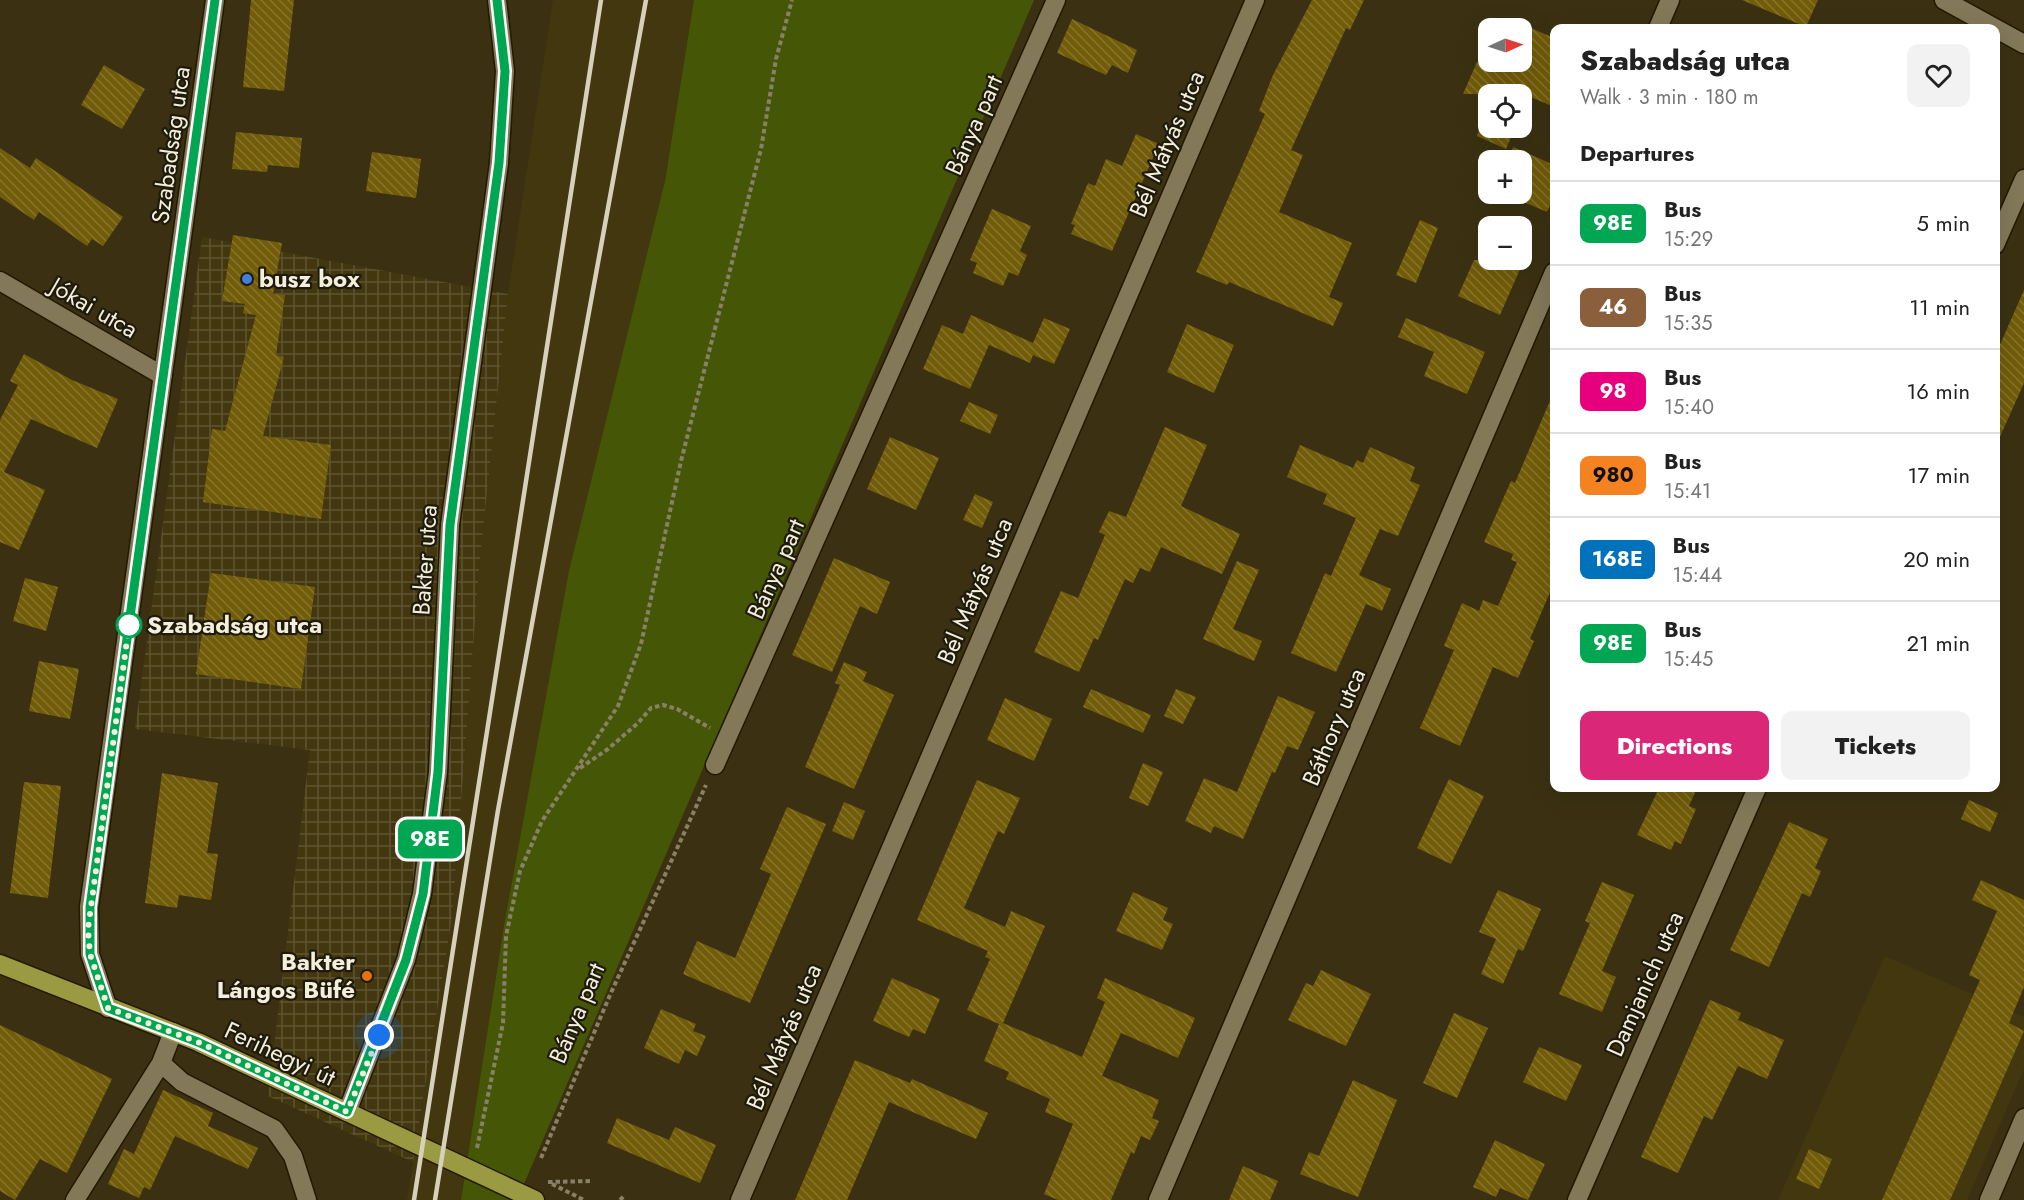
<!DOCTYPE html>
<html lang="en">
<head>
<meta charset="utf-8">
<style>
  body { margin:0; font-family:Jost,sans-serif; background:#f2f2f2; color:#222; height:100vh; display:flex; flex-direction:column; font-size:22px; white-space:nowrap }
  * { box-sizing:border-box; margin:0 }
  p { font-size:20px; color:#767676 }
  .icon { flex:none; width:33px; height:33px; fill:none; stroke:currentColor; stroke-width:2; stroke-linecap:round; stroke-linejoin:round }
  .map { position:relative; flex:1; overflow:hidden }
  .details { position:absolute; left:1550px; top:24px; width:450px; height:768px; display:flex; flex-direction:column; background:#fff; border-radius:12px; box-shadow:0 6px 24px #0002 }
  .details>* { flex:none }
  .badge { padding:0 12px; border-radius:9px; font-size:21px; line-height:39px }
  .needle { width:39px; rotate:87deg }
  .buttons { position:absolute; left:1478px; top:18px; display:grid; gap:12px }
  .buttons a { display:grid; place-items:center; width:54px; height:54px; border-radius:12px; background:#fff; box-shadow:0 6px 24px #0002; font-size:30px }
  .you { position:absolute; width:30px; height:30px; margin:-15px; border:4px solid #fff; border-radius:50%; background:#1a73e8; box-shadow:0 0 0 9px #1a73e833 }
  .map>.badge { position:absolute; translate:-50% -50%; box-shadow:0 0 0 3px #fff }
  h2 { padding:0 30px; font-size:22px; line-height:54px }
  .round { display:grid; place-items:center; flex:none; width:63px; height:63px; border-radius:12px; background:#f2f2f2 }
  .summary { display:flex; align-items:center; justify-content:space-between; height:102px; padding:0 30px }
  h1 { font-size:28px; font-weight:800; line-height:45px }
  .button { display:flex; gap:12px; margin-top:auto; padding:12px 30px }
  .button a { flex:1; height:69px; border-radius:12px; background:#db2777; color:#fff; font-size:24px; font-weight:800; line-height:69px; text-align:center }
  .button a+a { background:#f2f2f2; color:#222 }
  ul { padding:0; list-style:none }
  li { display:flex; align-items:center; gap:18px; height:84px; padding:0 30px; border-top:2px solid #e0e0e0 }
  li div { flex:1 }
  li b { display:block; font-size:22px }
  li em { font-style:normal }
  li .badge { min-width:66px; font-weight:700; text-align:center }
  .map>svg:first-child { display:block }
  .built { fill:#43370f }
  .industrial { fill:url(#industrial-grid) }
  .green { fill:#455707 }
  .building { fill:url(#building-back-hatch) }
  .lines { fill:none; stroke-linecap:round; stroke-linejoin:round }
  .minor-casing { stroke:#221900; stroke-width:21 }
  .major-casing { stroke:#221900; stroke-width:21 }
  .path { stroke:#898167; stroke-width:4; stroke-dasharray:4.5 3; stroke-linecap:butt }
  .minor { stroke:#837959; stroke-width:18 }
  .major { stroke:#9a9a42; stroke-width:18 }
  .rail { stroke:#d7d0bc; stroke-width:4.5 }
  .line-casing { stroke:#fff; stroke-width:14 }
  .line { stroke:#00a651; stroke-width:9 }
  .walk { stroke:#f4eedc; stroke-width:6; stroke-dasharray:0 10.8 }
  .shop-dot { fill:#3f7fe0; stroke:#1e1a0c; stroke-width:2 }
  .stop-dot { fill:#fff; stroke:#00a651; stroke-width:3 }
  .food-dot { fill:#e8710a; stroke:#1e1a0c; stroke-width:2 }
  .labels { text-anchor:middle; stroke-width:4.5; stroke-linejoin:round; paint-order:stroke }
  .street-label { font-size:24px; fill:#f4eedc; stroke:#1e1a0c }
  .poi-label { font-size:24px; font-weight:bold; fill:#f4eedc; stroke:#1e1a0c; text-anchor:start }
  .stop-label { font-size:24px; font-weight:bold; fill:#f4eedc; stroke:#1e1a0c; text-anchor:start }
</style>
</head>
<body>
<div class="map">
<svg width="2024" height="1200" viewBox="0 0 2024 1200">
  <defs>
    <pattern id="industrial-grid" width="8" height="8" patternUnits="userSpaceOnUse" patternTransform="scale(1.5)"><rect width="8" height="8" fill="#43370f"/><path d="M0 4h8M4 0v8" fill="none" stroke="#5f5431"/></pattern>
    <pattern id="building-back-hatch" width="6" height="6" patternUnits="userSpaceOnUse" patternTransform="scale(1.5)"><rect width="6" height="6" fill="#715c09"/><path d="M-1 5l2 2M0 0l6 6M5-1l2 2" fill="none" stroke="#86742c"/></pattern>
  </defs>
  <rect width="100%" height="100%" fill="#3b3112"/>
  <path class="built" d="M553 0H694L665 181 504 926 461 1200H407L452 917 480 558 508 294Z
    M1885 956 2024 1017V1069L1967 1200H1778Z"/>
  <path class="industrial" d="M202 237 508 294 480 558 452 917 413 1162 268 1096 310 750 135 729Z"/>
  <path class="green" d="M694 0H1034L517 1200H461L504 926 569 571 665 181Z"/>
  <path class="building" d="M251 0H294L284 91 243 87Z
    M1312 0H1364L1350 30 1346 28 1291 150 1303 155 1279 212 1352 243 1329 297 1343 303 1333 326 1229 282 1227 285 1196 272 1265 114 1259 111 1273 75Z
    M1742 0H1818L1806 27Z
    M1072 19 1137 50 1128 73 1112 65 1106 75 1057 53Z
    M1515 21 1554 38V107L1528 96 1521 113V94H1463L1477 62H1521V28H1511Z
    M104 65 145 89 122 129 81 105Z
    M1488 102V128H1515L1506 149 1477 136Z
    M236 132 302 138 299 168 268 165 267 172 232 169Z
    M1136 134 1159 144 1112 251 1071 234 1075 225 1071 224 1088 183 1095 186 1106 159 1122 166Z
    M1513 147 1554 165V196L1547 212 1504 194H1521V160H1508Z
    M0 148 30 168 36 158 123 217 103 246 92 239 87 246 39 212 34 220 0 197Z
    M372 152 421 159 416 198 366 191Z
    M992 209 1031 226 1020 251 1027 255 1018 276 1009 272 1003 286 973 273 977 263 970 260Z
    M1420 220 1438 228 1416 283 1396 275Z
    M233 235 282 243 273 294 285 295 276 355 284 357 263 436 331 445 321 519 203 502 212 429 225 431 256 315 243 313 245 304 222 301Z
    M1474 260H1524L1500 315 1458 296Z
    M2024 290V383L1995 448V356Z
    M971 315 1033 343 1044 318 1070 329 1054 364 1033 355 1030 363 989 345 970 389 923 369 942 325 963 334Z
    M1406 318 1485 352 1467 394 1424 376 1434 352 1398 337Z
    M1187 324 1234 345 1214 393 1167 372Z
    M24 354 72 380 118 399 97 448 31 419 4 472 45 490 19 550 0 542V420L18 385 10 381Z
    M1554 391V583L1530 639 1534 641 1518 678 1493 667 1460 746 1420 728 1454 650 1444 646 1462 603 1479 611 1483 600 1498 606 1517 562 1511 560 1513 554 1484 542 1511 481 1515 483Z
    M969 402 998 415 990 434 960 421Z
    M1165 427 1207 445 1181 506 1240 534 1222 574 1161 547 1150 572 1140 568 1133 583 1125 579 1098 640 1094 638 1079 672 1034 652 1061 591 1078 598 1105 535 1099 532 1109 511 1126 517Z
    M890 437 939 458 916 510 867 489Z
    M1300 445 1353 468 1357 460 1363 463 1370 447 1415 467 1410 481 1420 485 1398 536 1380 529 1359 575 1391 589 1382 611 1366 604 1336 672 1291 653 1325 573 1331 576 1356 518 1323 504 1327 494 1287 477Z
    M975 494 993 502 982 528 963 520Z
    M834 558 890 582 877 614 860 606 832 672 792 655Z
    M1237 561 1259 570 1233 629 1262 641 1254 661 1203 639Z
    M211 573 315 587 301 689 196 674Z
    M25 578 58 587 46 631 13 621Z
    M39 661 79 669 70 719 29 711Z
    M844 662 867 672 863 681 894 695 854 789 805 767 840 685 835 683Z
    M1091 689 1151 715 1143 733 1083 707Z
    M1176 689 1196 697 1183 724 1164 716Z
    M1278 696 1315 712 1298 750 1287 746 1275 773 1272 772 1243 839 1214 826 1211 833 1185 821 1204 778 1237 792Z
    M1005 698 1052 719 1034 761 987 740Z
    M1143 763 1163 772 1148 806 1129 798Z
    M162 773 218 783 207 853 218 854 211 900 179 895 177 908 145 903Z
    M1449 779 1484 796 1451 864 1417 848Z
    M977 780 1020 798 1004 834 998 831 964 908 1005 927 1011 911 1045 926 1003 1023 1082 1057 1105 1002 1097 998 1105 978 1195 1018 1178 1058 1121 1033 1102 1076 1159 1100 1152 1118 1159 1121 1150 1140 1141 1136 1134 1154 1131 1152 1111 1200H1058L1044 1194 1073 1124 1045 1112 1050 1099 1006 1079 1009 1072 984 1061 999 1024 967 1010 990 959 985 957 988 951 917 920Z
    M24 782 61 786 48 898 10 893Z
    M1659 788H1697L1689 806 1696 809 1681 844 1675 841 1671 850 1637 835Z
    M1969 800 1998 813 1990 832 1961 819Z
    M844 802 865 811 853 840 832 831Z
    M787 807 826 824 750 1003 683 974 697 941 735 958 771 874 760 869Z
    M1789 822 1828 839 1815 868 1821 871 1810 897 1802 893 1769 967 1730 950Z
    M1981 880 2024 900V987L2009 1023 2024 1031 1950 1200H1882L1980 980 1969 975 1997 911 1972 900Z
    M1602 882 1634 895 1602 971 1616 977 1602 1012 1559 994 1590 923 1585 921Z
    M1498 890 1541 909 1523 951 1518 949 1503 984 1481 974 1496 939 1479 932Z
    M1133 892 1168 908 1163 920 1173 924 1162 950 1116 931Z
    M1321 970 1371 994 1346 1046 1288 1020 1306 983 1313 986Z
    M892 978 940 999 925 1034 913 1029 909 1037 873 1021Z
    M1710 1000 1741 1013 1738 1020 1784 1040 1767 1079 1738 1066 1712 1120 1704 1116 1678 1173 1641 1157Z
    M661 1009 696 1024 693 1031 706 1036 697 1056 685 1050 679 1064 644 1048Z
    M1454 1013 1488 1028 1457 1098 1423 1083Z
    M0 1025 112 1079 67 1173 40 1159 15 1200 0 1191Z
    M1539 1047 1582 1065 1566 1101 1523 1082Z
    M855 1060 910 1083 912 1079 988 1113 976 1139 889 1102 847 1200H795Z
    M1353 1080 1397 1100 1358 1197 1300 1174 1309 1152 1319 1156Z
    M163 1090 213 1113 208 1126 258 1148 248 1169 175 1136 150 1190 144 1187 139 1198 108 1184 124 1149 134 1154Z
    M617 1118 669 1140 675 1127 716 1145 700 1183 607 1143Z
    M1495 1140 1545 1164 1528 1200 1500 1188 1496 1197 1473 1187Z
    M1809 1149 1832 1159 1819 1189 1796 1179Z
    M1243 1166 1278 1181 1270 1200H1229Z"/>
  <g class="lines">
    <defs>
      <path id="minor" d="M1944 0 2024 44
        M1658 28 1670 0
        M1995 245 2024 179
        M0 281 163 376
        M715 765 1056 0
        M108 1008 90 954 89 907 215 0
        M161 1063 182 1082 274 1129 293 1156 307 1200
        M347 1112 406 960 422 894 438 772 450 525 499 163 505 71 497 0
        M75 1200 161 1063 173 1032
        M740 1200 1255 0
        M1158 1200 1554 272
        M1577 1200 1757 788
        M1989 1200 2024 1118"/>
      <path id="major" d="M0 964 198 1042 535 1200"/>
    </defs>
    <use href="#minor" class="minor-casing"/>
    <use href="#major" class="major-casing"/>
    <path class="path" d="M580 768 608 749 638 723 651 708 663 705 677 709 710 728
      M477 1148 503 1023 506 936 520 871 542 821 618 706 641 644 681 461 761 149 776 59 792 0
      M541 1158 610 995 706 785
      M548 1182 593 1181
      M552 1184 584 1200
      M620 1200 625 1195"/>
    <use href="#minor" class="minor"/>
    <use href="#major" class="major"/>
    <path class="rail" d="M414 1200 601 0
      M435 1200 498 810 646 0"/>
  </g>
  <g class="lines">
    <defs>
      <path id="line" d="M215 0 90 907V954L108 1008 198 1042 347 1112 406 960 423 894 438 772 450 525 499 163 505 71 497 0"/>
    </defs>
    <use href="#line" class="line-casing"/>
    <use href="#line" class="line"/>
    <path class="walk" d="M129 625 88 929 90 954 108 1008 198 1042 347 1112 379 1035"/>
  </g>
  <circle class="shop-dot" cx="247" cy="279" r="6"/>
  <circle class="stop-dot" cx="129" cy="625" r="12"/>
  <circle class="food-dot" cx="367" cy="976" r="6"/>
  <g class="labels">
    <g class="street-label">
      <text transform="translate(974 125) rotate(-66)" y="8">Bánya part</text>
      <text transform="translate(1167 144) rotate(-67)" y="8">Bél Mátyás utca</text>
      <text transform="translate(171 145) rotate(-82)" y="8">Szabadság utca</text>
      <text transform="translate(94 308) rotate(30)" y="8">Jókai utca</text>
      <text transform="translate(425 560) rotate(-86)" y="8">Bakter utca</text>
      <text transform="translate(776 569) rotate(-66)" y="8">Bánya part</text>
      <text transform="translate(975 591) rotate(-67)" y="8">Bél Mátyás utca</text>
      <text transform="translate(1334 727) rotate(-67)" y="8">Báthory utca</text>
      <text transform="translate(1645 984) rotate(-66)" y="8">Damjanich utca</text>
      <text transform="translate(577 1013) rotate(-67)" y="8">Bánya part</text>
      <text transform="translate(784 1037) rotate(-67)" y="8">Bél Mátyás utca</text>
      <text transform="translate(280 1054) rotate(25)" y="8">Ferihegyi út</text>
    </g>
    <g class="poi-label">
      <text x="259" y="287">busz box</text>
      <text x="355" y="970" text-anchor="end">Bakter<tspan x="355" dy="28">Lángos Büfé</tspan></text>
    </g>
    <g class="stop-label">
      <text x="147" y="633">Szabadság utca</text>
    </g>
  </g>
</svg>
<div class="buttons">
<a><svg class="needle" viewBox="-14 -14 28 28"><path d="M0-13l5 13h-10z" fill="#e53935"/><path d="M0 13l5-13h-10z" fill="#767676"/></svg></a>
<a><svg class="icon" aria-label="locate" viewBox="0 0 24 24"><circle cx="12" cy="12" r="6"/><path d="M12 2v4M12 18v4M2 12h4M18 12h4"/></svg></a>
<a>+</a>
<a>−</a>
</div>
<div class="you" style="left:379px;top:1035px"></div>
<b class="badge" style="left:430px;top:839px;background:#00a651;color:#fff">98E</b>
<section class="details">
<div class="summary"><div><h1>Szabadság utca</h1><p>Walk · 3 min · 180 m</p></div><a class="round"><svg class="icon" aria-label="heart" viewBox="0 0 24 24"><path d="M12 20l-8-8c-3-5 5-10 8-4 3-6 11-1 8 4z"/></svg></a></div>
<h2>Departures</h2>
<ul>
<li><span class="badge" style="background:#00a651;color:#fff">98E</span><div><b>Bus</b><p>15:29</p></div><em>5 min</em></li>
<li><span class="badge" style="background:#8b5e3c;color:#fff">46</span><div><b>Bus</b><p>15:35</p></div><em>11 min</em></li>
<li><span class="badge" style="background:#e6007e;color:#fff">98</span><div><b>Bus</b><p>15:40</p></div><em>16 min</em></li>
<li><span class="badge" style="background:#f58220;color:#111">980</span><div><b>Bus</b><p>15:41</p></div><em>17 min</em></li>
<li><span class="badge" style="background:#0072bc;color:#fff">168E</span><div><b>Bus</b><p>15:44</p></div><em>20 min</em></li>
<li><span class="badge" style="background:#00a651;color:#fff">98E</span><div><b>Bus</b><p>15:45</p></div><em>21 min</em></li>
</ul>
<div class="button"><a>Directions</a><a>Tickets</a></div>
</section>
</div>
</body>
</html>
